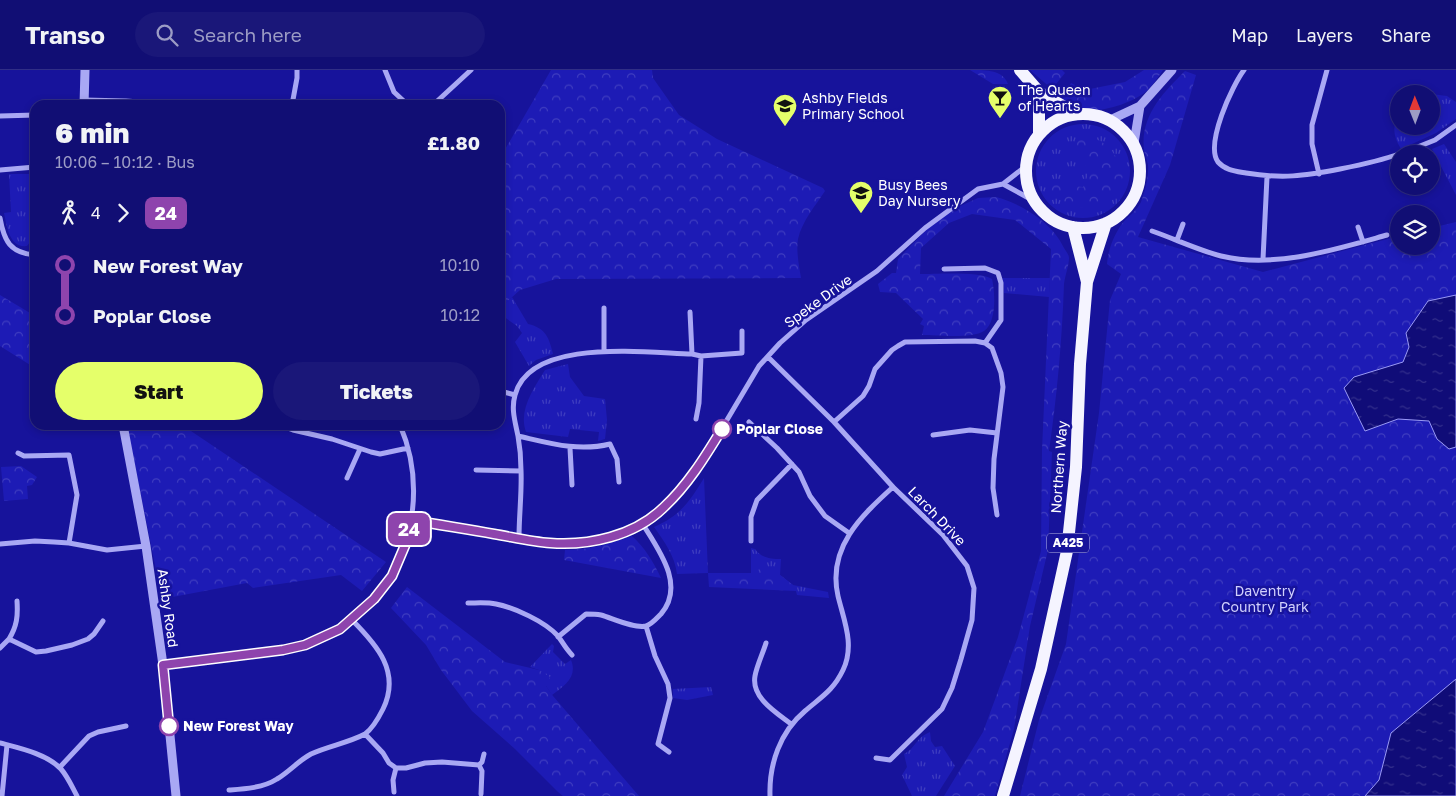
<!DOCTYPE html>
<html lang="en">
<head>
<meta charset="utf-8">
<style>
  body { margin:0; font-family:"Golos Text",sans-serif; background:#1a1779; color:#f1f3f6; height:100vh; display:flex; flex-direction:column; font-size:19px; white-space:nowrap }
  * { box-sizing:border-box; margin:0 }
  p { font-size:16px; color:#9c9cc5 }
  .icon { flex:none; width:28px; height:28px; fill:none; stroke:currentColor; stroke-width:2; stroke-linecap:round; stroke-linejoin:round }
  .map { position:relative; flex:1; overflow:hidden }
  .details { position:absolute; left:30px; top:30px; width:475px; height:330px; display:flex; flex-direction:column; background:#110e74; border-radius:15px; box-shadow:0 2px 8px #0003,0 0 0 1px #302e86 }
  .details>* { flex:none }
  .badge { padding:0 10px; border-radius:8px; font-size:18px; line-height:32px }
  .needle { width:32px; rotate:359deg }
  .controls { position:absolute; left:1390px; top:15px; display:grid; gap:10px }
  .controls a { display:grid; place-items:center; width:50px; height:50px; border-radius:50%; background:#110e74; box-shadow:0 2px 8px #0003,0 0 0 1px #302e86; font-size:25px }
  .map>.badge { position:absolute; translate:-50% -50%; box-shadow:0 0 0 2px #fff }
  .legs { display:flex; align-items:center; gap:8px; height:55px; padding:0 25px; font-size:16px }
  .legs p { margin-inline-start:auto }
  .overview { display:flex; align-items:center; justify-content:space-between; height:85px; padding:0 25px }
  h1 { font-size:28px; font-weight:800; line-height:38px }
  .cta { display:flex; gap:10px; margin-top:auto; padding:10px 25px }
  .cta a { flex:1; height:58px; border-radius:30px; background:#e5ff6a; color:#111; font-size:20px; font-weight:800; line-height:58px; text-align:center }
  .cta a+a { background:#1a1779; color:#f1f3f6 }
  ul { padding:0 25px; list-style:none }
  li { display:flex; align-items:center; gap:18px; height:50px; font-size:19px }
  li i { display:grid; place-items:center; width:8px; height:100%; margin:0 6px; background:currentColor }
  li i::after { content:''; width:12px; height:12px; margin:-6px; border:4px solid; border-radius:50%; background:#110e74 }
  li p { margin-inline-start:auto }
  li:first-child i { background:linear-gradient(#0000 50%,currentColor 0) }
  li:last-child i { background:linear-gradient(currentColor 50%,#0000 0) }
  header { display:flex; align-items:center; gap:30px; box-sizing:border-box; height:70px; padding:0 25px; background:#110e74; border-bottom:1px solid #302e86 }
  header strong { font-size:24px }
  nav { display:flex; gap:28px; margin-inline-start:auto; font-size:18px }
  .search { width:350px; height:45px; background:#1a1779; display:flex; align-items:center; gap:12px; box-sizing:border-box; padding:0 18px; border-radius:28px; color:#9c9cc5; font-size:19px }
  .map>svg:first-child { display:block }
  .grass { fill:url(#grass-tufts) }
  .forest { fill:url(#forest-crowns) }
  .water { fill:url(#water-ripples); stroke:#9a9af6 }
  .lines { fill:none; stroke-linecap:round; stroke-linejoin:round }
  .minor { stroke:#a9a8f4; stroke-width:5 }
  .tertiary { stroke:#a9a8f4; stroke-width:9 }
  .primary { stroke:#f5f4ff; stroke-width:12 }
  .line-1-casing { stroke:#fff; stroke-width:11 }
  .line-1 { stroke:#8e44ad; stroke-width:8 }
  .stop-1-dot { fill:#fff; stroke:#8e44ad; stroke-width:2.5 }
  .labels { text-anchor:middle; stroke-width:5; stroke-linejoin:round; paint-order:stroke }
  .shield { fill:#17139b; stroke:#b9b8e1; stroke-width:1 }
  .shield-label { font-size:12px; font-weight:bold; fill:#fff }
  .poi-label { font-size:14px; fill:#fff; stroke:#17139b; text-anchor:start }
  .street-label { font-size:14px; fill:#fff; stroke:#17139b }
  .stop-label { font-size:14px; font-weight:bold; fill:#fff; stroke:#17139b; text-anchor:start }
  .park-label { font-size:14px; fill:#d1d0fd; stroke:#17139b }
</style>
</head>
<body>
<header>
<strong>Transo</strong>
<div class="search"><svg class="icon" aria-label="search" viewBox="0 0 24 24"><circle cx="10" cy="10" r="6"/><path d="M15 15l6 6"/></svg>Search here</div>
<nav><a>Map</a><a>Layers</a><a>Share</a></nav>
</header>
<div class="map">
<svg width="1456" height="726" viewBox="0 0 1456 726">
  <defs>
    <pattern id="grass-tufts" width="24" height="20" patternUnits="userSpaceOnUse" patternTransform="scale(1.25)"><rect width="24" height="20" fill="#1d1bb5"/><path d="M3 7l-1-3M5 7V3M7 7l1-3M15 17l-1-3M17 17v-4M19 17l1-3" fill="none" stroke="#3f3dc0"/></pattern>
    <pattern id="forest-crowns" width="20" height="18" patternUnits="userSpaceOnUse" patternTransform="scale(1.25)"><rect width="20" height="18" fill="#1d1bb5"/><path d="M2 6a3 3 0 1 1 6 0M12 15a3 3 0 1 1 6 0" fill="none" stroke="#3f3dc0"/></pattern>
    <pattern id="water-ripples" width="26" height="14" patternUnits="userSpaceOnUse" patternTransform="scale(1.25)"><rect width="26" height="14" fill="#100c78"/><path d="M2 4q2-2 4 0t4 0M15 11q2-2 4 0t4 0" fill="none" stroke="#34308c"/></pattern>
  </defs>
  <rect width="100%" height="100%" fill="#17139b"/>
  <path class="grass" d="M1431 24 1447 26 1456 32V49L1436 63 1401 79C1393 66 1392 57 1399 44V56H1431Z
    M1036 101a47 47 0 1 1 94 0a47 47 0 1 1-94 0Z
    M1444 74 1456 92V125L1432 79Z
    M9 104H35V168H33L27 176C9 178 7 156 4 143L11 142Z
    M1002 208H1050L1049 227 1004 223V215Z
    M512 227 528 254C546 258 549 268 553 284L536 290 529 296 515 272 522 263 517 256 500 244V238Z
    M568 294 570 307 584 326 605 329 607 350 605 369 598 371 599 362 570 359 568 367 526 362C518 340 534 318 545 300Z
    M704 408 708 503 677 504C675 486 664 471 654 457 680 446 690 431 704 408Z
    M751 478 755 479C761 488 771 489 781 489L780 505 793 515 828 522 829 528 797 525 796 521 751 504Z
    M552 574 554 576 553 582 565 594 571 590C578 607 564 616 552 625L546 616 539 600 530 597Z
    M711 617 713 625 687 630 673 628V619Z
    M930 662 931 671 935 677 942 676 955 696 936 726H912L902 705 907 697 904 684C917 677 915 668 930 662Z"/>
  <path class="forest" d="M551 0H652L653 8 679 45 717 69 823 118 825 121C816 135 802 151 798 169 796 181 799 196 801 208L556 209 520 220 500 238V88Z
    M970 0C987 0 1003 0 1008 14H993Z
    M1030 0H1062L1065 3 1052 19Z
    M1144 0H1163C1159 6 1154 13 1149 19 1133 34 1096 45 1075 39 1070 37 1066 32 1062 29L1071 13 1085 20 1125 12Z
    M1185 1 1196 5 1170 95 1138 167 1263 202 1399 166V176H1431V158L1456 152V726H1020L1039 650 1066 574 1099 343 1110 230 1121 204 1107 194C1108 181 1113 167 1121 155 1127 147 1137 141 1141 132 1145 121 1149 107 1148 95 1147 90 1145 85 1144 80 1140 46 1163 23 1185 1Z
    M1084 67C1105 67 1116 84 1124 102 1122 108 1121 116 1118 121 1101 144 1066 143 1050 120L1053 114 1083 117C1096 94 1077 92 1077 72Z
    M996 127C1022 134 1053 153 1064 178 1066 181 1069 185 1069 188 1069 195 1065 206 1064 214 1062 271 1057 325 1049 381L1052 382 1048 480 1030 556 1014 659 995 726H944L983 662 1018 567 1041 481 1042 380 1051 179 1015 150 972 144 949 153 921 178 920 204C936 204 980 201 992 209 995 222 997 252 984 261 972 269 937 265 922 265L924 256 920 254 923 249 896 223 880 222 878 214 892 203H896L898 189 929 157 956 138 978 128Z
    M0 225 35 246V298L0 276Z
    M127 355H182L386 492 362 521 341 505 253 518 247 513 167 528 157 505Z
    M21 396 37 407 32 415 27 416 28 429 4 431 1 397Z
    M632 466C645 478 653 491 661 508L564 490 565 480C589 480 609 474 632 466Z
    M765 496 769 497 775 509 780 505 793 515 796 521 709 517 708 503H757L760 497Z
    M407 517 505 592 539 600 550 607 546 616 553 626 639 726H563L558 722 515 679 472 641 441 600 426 575 391 538Z"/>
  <path class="water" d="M1456 225V377L1449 379 1437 369 1429 351 1398 349 1365 361 1344 318 1354 307 1403 292 1409 277 1406 263 1428 231Z
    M1456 609V726H1365L1379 710 1391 663Z"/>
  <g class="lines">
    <path class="minor" d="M385 0 394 22 408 35
      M1244 0C1232 16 1205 74 1218 92 1225 100 1235 101 1246 103 1283 109 1303 106 1340 99 1360 95 1380 91 1399 84
      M84 30 126 31 179 35
      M292 35 297 8V0
      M433 35 471 0
      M0 46 35 45
      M1400 84 1435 70 1456 55
      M0 100 35 97
      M1319 104 1312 74V55L1327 0
      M1003 114 1034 131
      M0 148C4 171 10 183 35 185
      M1358 157 1363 172
      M1152 161C1175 169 1198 180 1221 186 1274 199 1337 179 1387 165
      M1177 170 1183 154
      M1263 189 1267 107
      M944 199 985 198 998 203 1001 213V250L985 273
      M604 238V281
      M690 242 692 284
      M768 287 834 352 893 417 943 465 967 496 974 518 972 550 961 589 952 618 942 639 890 690 876 688
      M500 321 515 325
      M696 349 699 333 701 286
      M749 352 777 378 799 402 810 426 825 446 849 463
      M834 352 863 326 869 316 875 299 892 280 898 276 905 272 975 271 985 273 992 278 1001 303 1003 317 994 389 993 418 997 445
      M280 355 293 360 332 369 371 382 380 384 408 378
      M933 365 970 360 997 363
      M518 366C549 373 578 382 610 374L617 389 619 412
      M570 378 572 415
      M18 383 24 386 69 385 77 425 69 473
      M476 400 521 401
      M347 408 360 379
      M411 450 549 473H576L599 470 619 464 642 453 662 439 679 422 705 387 759 296 780 273 806 250 877 201 925 158 978 119 1003 114 1026 96
      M519 468C519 445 522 422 521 400 521 389 520 377 518 366 515 351 511 339 515 325 530 267 647 283 692 284L701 286 742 283V261
      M751 471V447L757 430 792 394
      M0 474 35 471 54 472 69 473 107 480 146 476
      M468 533C477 533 487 532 496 534 515 538 544 551 558 566 563 573 566 579 572 585
      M646 556 655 586 668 614 670 628 658 674 669 682
      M558 567 586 544C591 544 596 544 601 545 612 548 635 559 646 556 651 555 657 548 661 544 686 515 658 479 642 453
      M9 569C17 556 18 546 17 531
      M766 573C763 583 757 595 755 606 751 628 777 643 791 654
      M0 578 9 569 36 582 46 581 72 575 88 569 94 564 103 551
      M163 595C192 591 220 588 249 584 268 582 287 581 305 575 396 544 437 441 400 355
      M365 664 383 683 389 693 396 698H406L425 693 442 692 479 695 482 701 481 724
      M0 673C19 678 47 684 61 699 68 707 72 717 77 726
      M479 695 482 692 484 684
      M60 697 89 666 98 662 126 656
      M229 720C244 719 263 718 277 709 289 702 298 691 311 684 328 676 348 673 365 664 372 659 379 647 383 639 401 602 377 575 352 550
      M394 722 393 710 396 698
      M2 726 7 675
      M770 726C769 694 780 662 805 641 821 627 833 621 843 600 855 575 844 551 838 526 827 478 861 446 893 417"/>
    <path class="tertiary" d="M84 35 85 0
      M1110 50 1140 36 1172 0
      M1134 73 1140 36
      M123 355 146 476 163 595 176 726"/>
    <path class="primary" d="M1020 0 1039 22 1076 44
      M1039 22V64
      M1026 101a57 57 0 1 1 114 0a57 57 0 1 1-114 0Z
      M1073 157 1087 212
      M1003 726 1041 599 1067 481 1076 397 1080 294 1087 212 1106 153"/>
  </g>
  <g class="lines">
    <defs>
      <path id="line-1" d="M169 656 163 595 283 580 305 575 340 559 374 529 392 506 406 473 412 450C439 455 467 459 494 464 512 467 532 472 550 473 589 476 634 466 663 438 687 416 705 387 722 359"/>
    </defs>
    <use href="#line-1" class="line-1-casing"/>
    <use href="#line-1" class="line-1"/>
  </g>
  <defs>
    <symbol id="bar-pin" viewBox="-11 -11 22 30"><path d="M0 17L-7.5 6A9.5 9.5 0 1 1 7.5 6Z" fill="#e5ff6a" stroke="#17139b"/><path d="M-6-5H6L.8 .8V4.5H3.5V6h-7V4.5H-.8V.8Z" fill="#111"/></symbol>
    <symbol id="school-pin" viewBox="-11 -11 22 30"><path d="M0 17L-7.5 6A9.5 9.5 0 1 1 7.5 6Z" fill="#e5ff6a" stroke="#17139b"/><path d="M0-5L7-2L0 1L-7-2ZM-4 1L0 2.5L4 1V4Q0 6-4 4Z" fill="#111"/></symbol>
  </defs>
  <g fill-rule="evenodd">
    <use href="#bar-pin" x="986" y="14" width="28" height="38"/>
    <use href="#school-pin" x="771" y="22" width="28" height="38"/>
    <use href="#school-pin" x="847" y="109" width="28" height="38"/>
  </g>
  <g class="stop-1-dot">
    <circle cx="722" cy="359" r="9"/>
    <circle cx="169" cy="656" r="9"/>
  </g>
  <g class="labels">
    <rect class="shield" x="1047" y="463.5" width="42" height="19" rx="4"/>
    <g class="shield-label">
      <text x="1068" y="477">A425</text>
    </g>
    <g class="poi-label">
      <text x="1018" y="25">The Queen<tspan x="1018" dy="16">of Hearts</tspan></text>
      <text x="802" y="33">Ashby Fields<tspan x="802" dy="16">Primary School</tspan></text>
      <text x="878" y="120">Busy Bees<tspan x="878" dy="16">Day Nursery</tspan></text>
    </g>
    <g class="street-label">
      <text transform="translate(818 231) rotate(-36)" y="5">Speke Drive</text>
      <text transform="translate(1059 397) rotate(-86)" y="5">Northern Way</text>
      <text transform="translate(937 446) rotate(46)" y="5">Larch Drive</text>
      <text transform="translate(168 538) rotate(82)" y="5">Ashby Road</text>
    </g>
    <g class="stop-label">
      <text x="736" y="364">Poplar Close</text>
      <text x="183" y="661">New Forest Way</text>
    </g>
    <g class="park-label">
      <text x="1265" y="526">Daventry<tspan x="1265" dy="16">Country Park</tspan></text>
    </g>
  </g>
</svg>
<div class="controls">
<a><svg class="needle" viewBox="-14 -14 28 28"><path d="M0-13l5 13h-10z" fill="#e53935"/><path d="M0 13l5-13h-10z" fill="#9c9cc5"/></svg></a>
<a><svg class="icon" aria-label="locate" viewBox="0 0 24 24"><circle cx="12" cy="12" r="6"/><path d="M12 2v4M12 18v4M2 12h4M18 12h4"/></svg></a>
<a><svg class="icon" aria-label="layers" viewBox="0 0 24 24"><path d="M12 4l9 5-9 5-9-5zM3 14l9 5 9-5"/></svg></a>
</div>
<b class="badge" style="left:409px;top:459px;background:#8e44ad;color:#fff">24</b>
<section class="details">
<div class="overview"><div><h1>6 min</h1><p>10:06 – 10:12 · Bus</p></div><b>£1.80</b></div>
<div class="legs"><svg class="icon" aria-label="walk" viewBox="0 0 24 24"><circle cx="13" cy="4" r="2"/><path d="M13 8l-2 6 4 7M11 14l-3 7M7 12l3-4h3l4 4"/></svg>4<svg class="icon" aria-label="forward" viewBox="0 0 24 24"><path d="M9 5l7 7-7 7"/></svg><b class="badge" style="background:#8e44ad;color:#fff">24</b></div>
<ul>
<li><i style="color:#8e44ad"></i><b>New Forest Way</b><p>10:10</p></li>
<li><i style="color:#8e44ad"></i><b>Poplar Close</b><p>10:12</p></li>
</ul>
<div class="cta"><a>Start</a><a>Tickets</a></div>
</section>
</div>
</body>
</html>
